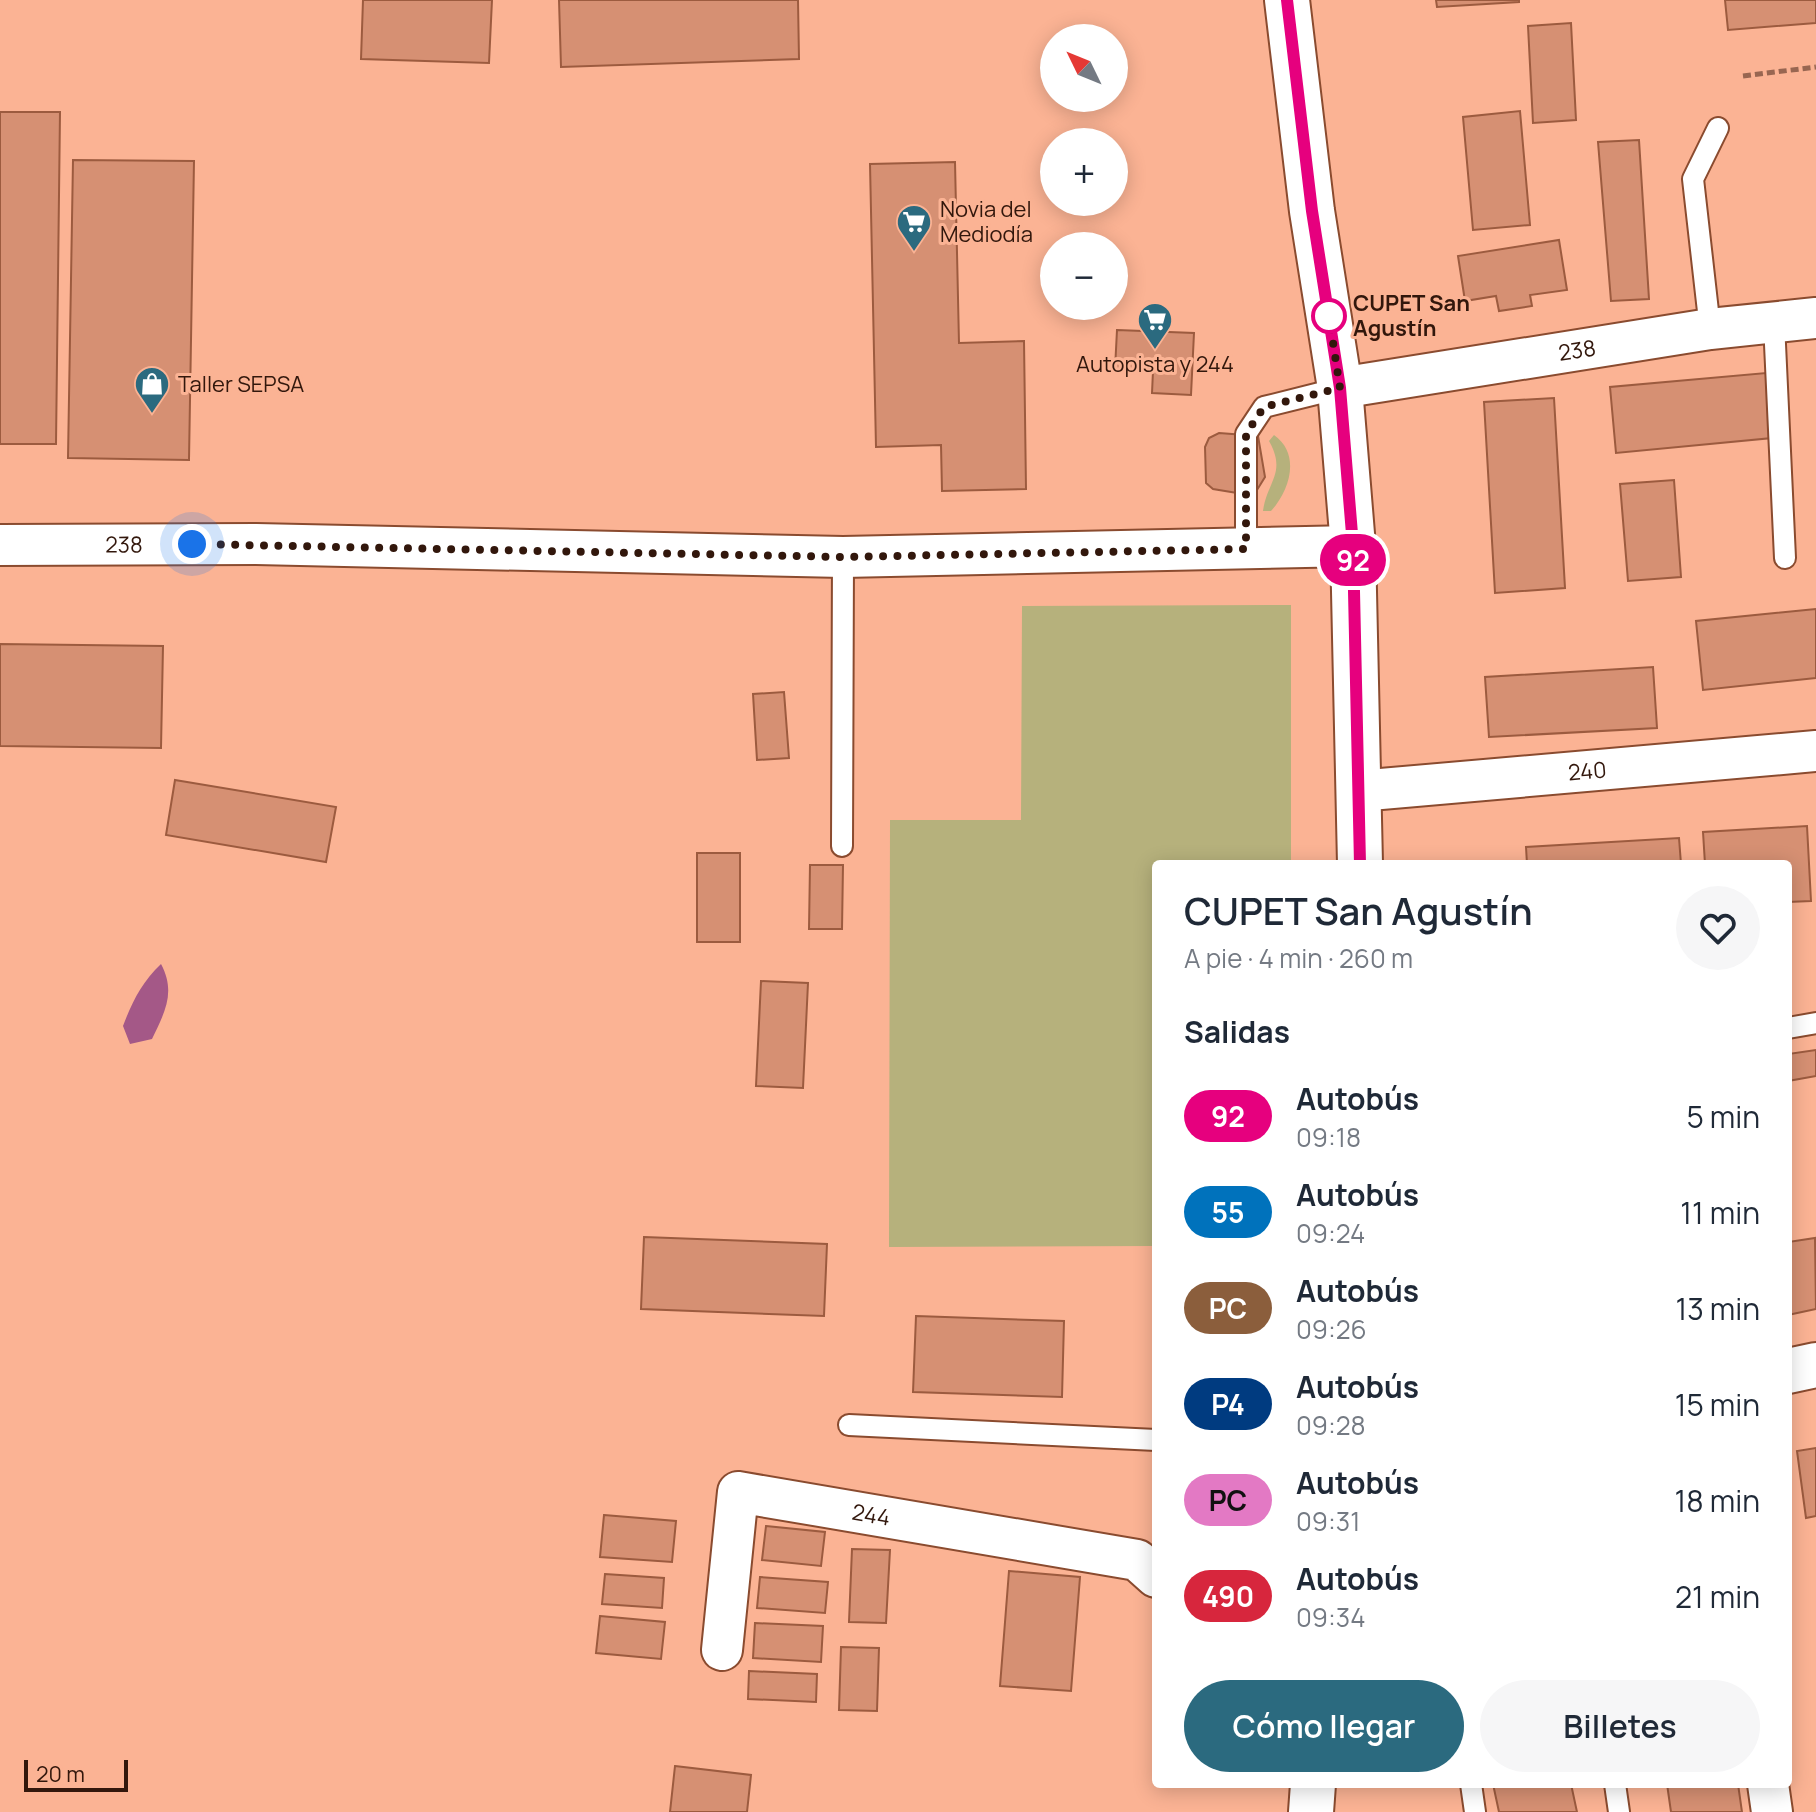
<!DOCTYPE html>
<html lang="es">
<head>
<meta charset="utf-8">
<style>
  body { margin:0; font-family:Manrope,sans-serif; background:#f6f6f7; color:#1f2937; height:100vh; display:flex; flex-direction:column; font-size:30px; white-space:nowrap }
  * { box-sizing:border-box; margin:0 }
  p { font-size:26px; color:#747a83 }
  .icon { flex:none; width:44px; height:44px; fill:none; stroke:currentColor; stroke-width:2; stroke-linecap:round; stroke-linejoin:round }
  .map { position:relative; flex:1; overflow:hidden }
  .sheet { position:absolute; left:1152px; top:860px; width:640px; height:928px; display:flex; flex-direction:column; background:#fff; border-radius:8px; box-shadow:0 4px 20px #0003 }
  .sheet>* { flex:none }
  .badge { padding:0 16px; border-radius:26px; font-size:28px; line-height:52px }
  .needle { width:52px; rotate:313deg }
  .buttons { position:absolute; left:1040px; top:24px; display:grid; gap:16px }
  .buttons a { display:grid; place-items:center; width:88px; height:88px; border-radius:50%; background:#fff; box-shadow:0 4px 20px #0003; font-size:40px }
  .scale { position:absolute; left:24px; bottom:20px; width:104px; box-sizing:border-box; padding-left:8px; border:4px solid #32170c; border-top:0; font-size:22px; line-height:28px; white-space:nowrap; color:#32170c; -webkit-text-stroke:6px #fbb394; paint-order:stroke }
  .you { position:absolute; width:40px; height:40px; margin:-20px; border:6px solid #fff; border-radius:50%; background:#1a73e8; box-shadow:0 0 0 12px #1a73e833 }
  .map>.badge { position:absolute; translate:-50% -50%; box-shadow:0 0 0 4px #fff }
  h2 { padding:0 32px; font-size:30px; line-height:72px }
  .round { display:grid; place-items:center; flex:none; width:84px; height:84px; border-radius:42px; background:#f6f6f7 }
  .head { display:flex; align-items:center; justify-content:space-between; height:136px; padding:0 32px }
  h1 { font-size:38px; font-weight:600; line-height:60px }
  .cta { display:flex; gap:16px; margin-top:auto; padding:16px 32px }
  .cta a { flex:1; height:92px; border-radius:48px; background:#2b6a7f; color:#fff; font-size:32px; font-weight:600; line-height:92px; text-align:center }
  .cta a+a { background:#f6f6f7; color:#1f2937 }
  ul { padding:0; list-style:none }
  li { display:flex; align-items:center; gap:24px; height:96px; padding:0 32px }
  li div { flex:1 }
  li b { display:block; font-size:30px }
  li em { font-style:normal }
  li .badge { min-width:88px; font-weight:700; text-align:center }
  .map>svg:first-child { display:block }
  .green { fill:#b6b17c }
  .water { fill:#a45887 }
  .building { fill:#d69073; stroke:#9c5b3f; stroke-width:2 }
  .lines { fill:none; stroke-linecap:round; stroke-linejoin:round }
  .lane-casing { stroke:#8a4b2f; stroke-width:24 }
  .street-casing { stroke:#8a4b2f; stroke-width:44 }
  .secondary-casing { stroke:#8a4b2f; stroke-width:48 }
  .primary-casing { stroke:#8a4b2f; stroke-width:48 }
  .path { stroke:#986651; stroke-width:5; stroke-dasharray:8 4; stroke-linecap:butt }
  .lane { stroke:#fff; stroke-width:20 }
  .street { stroke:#fff; stroke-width:40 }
  .secondary { stroke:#fff; stroke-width:44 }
  .primary { stroke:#fff; stroke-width:44 }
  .line-casing { stroke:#fff; stroke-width:18 }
  .line { stroke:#e6007e; stroke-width:12 }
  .walk { stroke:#32170c; stroke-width:8; stroke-dasharray:0 14.4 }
  .stop-dot { fill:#fff; stroke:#e6007e; stroke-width:4 }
  .labels { text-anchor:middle; stroke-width:6; stroke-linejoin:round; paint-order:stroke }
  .poi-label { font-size:22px; fill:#32170c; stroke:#fbb394; text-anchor:start }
  .stop-label { font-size:22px; font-weight:bold; fill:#32170c; stroke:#fbb394; text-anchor:start }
  .street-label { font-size:22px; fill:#32170c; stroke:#fbb394 }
</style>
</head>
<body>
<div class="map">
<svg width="1816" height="1812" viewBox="0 0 1816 1812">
  <rect width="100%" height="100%" fill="#fbb394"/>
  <path class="green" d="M1274 435C1301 454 1290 490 1271 511H1263C1267 481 1287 473 1269 441Z
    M1291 605V864H1156V1246L889 1247 890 820H1021L1022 606Z"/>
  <path class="water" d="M161 964C176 992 165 1012 152 1039L130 1044 123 1026C132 1002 142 982 161 964Z"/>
  <path class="building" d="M363 0H492L489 63 361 59Z
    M559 0H798L799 59 561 67Z
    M1436 0H1519V2L1437 7Z
    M1725 0H1816V23L1728 30Z
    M1571 23 1576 120 1533 123 1528 26Z
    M1520 111 1530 225 1473 230 1463 117Z
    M0 112H60L56 444H0Z
    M1639 140 1649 299 1611 301 1598 142Z
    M73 160 194 161 189 460 68 458Z
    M955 162 959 343 1024 341 1026 489 942 491 941 445 876 447 870 164Z
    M1559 240 1567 290 1530 295 1532 306 1499 311 1496 296 1465 301 1458 256Z
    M1117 330 1194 333 1191 395 1152 393 1153 371 1115 369Z
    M1766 373 1772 438 1616 453 1610 387Z
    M1554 398 1565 588 1495 593 1484 402Z
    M1219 433 1258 436 1265 477 1257 490 1243 494 1213 489 1206 483 1205 447 1209 438Z
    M1674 480 1681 577 1628 581 1620 484Z
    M1816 609V678L1703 690 1696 621Z
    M0 644 163 646 161 748 0 746Z
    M1653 667 1657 728 1489 737 1485 677Z
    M784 692 789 758 757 760 753 694Z
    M175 780 336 807 326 862 166 835Z
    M1807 826 1811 901 1788 902V864H1705L1703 832Z
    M1679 838 1681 864H1527L1526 847Z
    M697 853H740V942H697Z
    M810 865H843L842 929H809Z
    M761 981 808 983 803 1088 756 1086Z
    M1816 1050V1076L1788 1081V1054Z
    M644 1237 827 1244 824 1316 641 1309Z
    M1815 1238 1816 1309 1788 1315V1242Z
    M916 1316 1064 1321 1062 1397 913 1392Z
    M1816 1448V1516L1806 1518 1797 1451Z
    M604 1515 676 1521 672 1562 600 1557Z
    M766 1526 825 1532 821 1566 762 1560Z
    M852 1549 890 1550 886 1623 849 1622Z
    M1009 1571 1080 1577 1071 1691 1000 1686Z
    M605 1574 664 1578 662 1608 602 1604Z
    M760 1577 828 1582 825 1613 757 1608Z
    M600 1616 665 1622 661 1659 596 1653Z
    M755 1623 823 1626 821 1662 753 1658Z
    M841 1647 879 1648 877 1711 839 1710Z
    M749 1671 817 1674 816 1702 748 1699Z
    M675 1766 751 1775 747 1812H670Z
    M1493 1784H1571L1577 1812H1499Z
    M1667 1784H1738L1742 1812H1671Z"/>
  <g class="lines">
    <defs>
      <path id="lane" d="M1774 323 1785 558
        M1710 329 1693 179 1718 128
        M1246 549V434L1264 407 1340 388
        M842 846 843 557
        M1788 1028 1816 1023
        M849 1425 1156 1440
        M1471 1784 1475 1812
        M1615 1784 1619 1812"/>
      <g id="street">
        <path id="s1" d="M1340 388 1710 329 1816 318"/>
        <path id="s2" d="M0 545 256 544 843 557 1353 546"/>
        <path id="s3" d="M1358 791 1816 751"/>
        <path id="s4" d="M722 1650 738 1492 1137 1560 1156 1577"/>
        <path d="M1768 1784 1772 1812"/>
      </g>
      <path id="secondary" d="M1788 1371 1816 1365"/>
      <path id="primary" d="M1287 0 1312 211 1340 388 1353 546 1360 864
        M1311 1812 1313 1784"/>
    </defs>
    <use href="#lane" class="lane-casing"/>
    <use href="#street" class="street-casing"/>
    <use href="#secondary" class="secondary-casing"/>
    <use href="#primary" class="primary-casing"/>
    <path class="path" d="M1743 76 1816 67"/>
    <use href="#lane" class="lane"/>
    <use href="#street" class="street"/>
    <use href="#secondary" class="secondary"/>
    <use href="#primary" class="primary"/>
  </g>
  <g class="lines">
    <defs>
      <path id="line" d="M1287 0 1312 211 1340 388 1353 546 1360 864"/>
    </defs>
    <use href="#line" class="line-casing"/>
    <use href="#line" class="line"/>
    <path class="walk" d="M192 544 843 557 1246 549V434L1264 407 1340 388 1329 316"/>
  </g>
  <defs>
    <symbol id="supermarket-pin" viewBox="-11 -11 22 30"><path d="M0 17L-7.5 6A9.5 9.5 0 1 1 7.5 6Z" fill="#2b6a7f" stroke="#fbb394"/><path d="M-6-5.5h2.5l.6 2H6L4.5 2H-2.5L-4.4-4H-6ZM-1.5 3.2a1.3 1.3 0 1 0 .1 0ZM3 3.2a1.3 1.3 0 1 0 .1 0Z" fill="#fff"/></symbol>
    <symbol id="shop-pin" viewBox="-11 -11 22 30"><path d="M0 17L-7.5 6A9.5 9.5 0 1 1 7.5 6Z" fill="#2b6a7f" stroke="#fbb394"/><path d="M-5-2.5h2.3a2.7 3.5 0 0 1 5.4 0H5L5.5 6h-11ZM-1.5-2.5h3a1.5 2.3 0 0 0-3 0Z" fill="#fff"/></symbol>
  </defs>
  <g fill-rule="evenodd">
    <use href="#supermarket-pin" x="894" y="202" width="40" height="54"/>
    <use href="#supermarket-pin" x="1135" y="300" width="40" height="54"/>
    <use href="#shop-pin" x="132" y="364" width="40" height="54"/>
  </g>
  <circle class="stop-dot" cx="1329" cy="316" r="16"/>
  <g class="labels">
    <g class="poi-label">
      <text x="940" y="217">Novia del<tspan x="940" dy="25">Mediodía</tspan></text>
      <text x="1155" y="372" text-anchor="middle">Autopista y 244</text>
      <text x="178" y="392">Taller SEPSA</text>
    </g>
    <g class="stop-label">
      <text x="1353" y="311">CUPET San<tspan x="1353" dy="25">Agustín</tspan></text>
    </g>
    <g class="street-label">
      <text dy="8" stroke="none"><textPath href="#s1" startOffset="240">238</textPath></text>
      <text dy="8" stroke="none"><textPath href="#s2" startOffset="124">238</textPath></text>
      <text dy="8" stroke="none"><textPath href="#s3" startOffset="230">240</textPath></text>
      <text dy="8" stroke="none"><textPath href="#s4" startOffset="294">244</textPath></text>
    </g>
  </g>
</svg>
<div class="buttons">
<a><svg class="needle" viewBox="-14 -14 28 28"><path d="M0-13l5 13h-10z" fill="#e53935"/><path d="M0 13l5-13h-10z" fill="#747a83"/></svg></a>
<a>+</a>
<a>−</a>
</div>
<div class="scale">20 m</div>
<div class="you" style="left:192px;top:544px"></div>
<b class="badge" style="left:1353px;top:560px;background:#e6007e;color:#fff">92</b>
<section class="sheet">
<div class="head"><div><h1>CUPET San Agustín</h1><p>A pie · 4 min · 260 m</p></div><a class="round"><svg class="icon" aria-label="heart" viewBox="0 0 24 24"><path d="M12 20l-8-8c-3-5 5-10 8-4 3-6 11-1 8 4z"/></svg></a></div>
<h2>Salidas</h2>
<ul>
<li><span class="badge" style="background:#e6007e;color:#fff">92</span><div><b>Autobús</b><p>09:18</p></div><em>5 min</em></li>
<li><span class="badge" style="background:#0072bc;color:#fff">55</span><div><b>Autobús</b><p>09:24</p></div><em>11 min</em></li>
<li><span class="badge" style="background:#8b5e3c;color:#fff">PC</span><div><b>Autobús</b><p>09:26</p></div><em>13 min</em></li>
<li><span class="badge" style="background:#003b80;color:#fff">P4</span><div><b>Autobús</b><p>09:28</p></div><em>15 min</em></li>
<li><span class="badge" style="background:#e379c4;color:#111">PC</span><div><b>Autobús</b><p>09:31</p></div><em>18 min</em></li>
<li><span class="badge" style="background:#d7263d;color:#fff">490</span><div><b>Autobús</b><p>09:34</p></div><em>21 min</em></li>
</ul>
<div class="cta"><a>Cómo llegar</a><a>Billetes</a></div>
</section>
</div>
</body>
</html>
